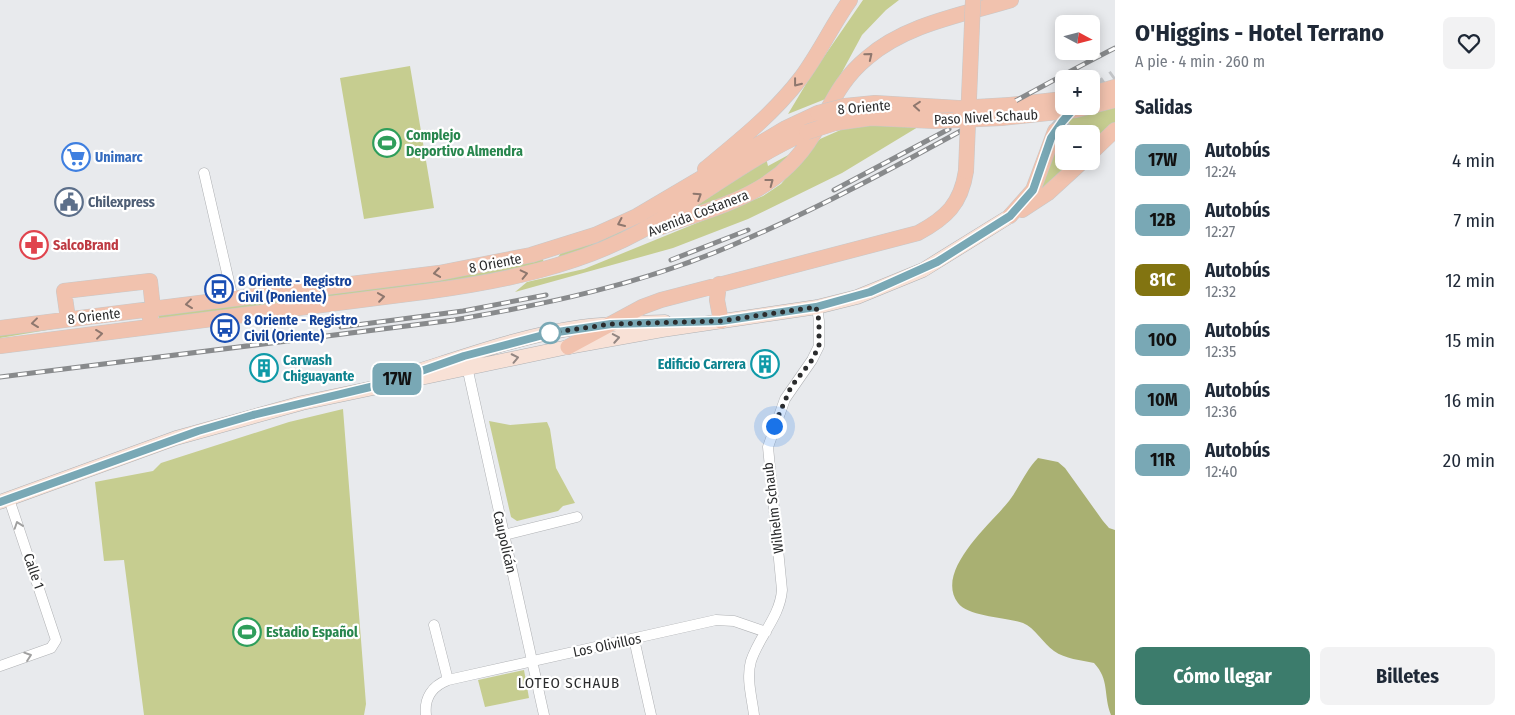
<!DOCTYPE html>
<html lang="es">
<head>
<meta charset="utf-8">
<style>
  body { margin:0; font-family:"Fira Sans Condensed",sans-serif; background:#f2f2f3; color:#1f2937; height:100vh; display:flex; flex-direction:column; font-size:19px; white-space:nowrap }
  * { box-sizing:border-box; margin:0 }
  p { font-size:16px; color:#747a83 }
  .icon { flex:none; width:28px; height:28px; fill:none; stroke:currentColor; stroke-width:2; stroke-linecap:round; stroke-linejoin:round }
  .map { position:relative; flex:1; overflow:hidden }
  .details { display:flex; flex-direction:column; background:#fff; width:400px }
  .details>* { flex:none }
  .badge { padding:0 10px; border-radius:8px; font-size:18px; line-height:32px }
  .needle { width:32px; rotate:97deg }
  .tools { position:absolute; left:1055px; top:15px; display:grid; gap:10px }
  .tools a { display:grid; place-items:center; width:45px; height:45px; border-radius:8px; background:#fff; box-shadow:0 2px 12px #0003; font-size:25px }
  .you { position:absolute; width:25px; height:25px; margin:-12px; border:4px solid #fff; border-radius:50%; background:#1a73e8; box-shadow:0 0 0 8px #1a73e833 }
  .map>.badge { position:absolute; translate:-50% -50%; box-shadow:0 0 0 2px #fff }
  h2 { padding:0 20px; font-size:19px; line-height:45px }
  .round { display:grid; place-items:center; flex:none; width:52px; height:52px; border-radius:8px; background:#f2f2f3 }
  .headline { display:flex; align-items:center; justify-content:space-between; height:85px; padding:0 20px }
  h1 { font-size:24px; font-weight:700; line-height:38px }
  .primary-button { display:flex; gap:10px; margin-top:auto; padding:10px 20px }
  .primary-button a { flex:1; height:58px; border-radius:8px; background:#3c7c6c; color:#fff; font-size:20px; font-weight:700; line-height:58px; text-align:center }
  .primary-button a+a { background:#f2f2f3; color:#1f2937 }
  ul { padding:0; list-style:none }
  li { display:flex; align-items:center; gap:15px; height:60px; padding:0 20px }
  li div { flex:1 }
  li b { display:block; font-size:19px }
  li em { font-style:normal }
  li .badge { min-width:55px; font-weight:700; text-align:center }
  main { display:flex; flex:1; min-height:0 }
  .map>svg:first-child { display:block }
  .green { fill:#c6cd90 }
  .forest { fill:#a9b072 }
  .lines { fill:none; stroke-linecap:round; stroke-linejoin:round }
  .primary-tunnel { stroke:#c2c4c7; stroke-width:15; stroke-dasharray:15 8; stroke-linecap:butt }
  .street-casing { stroke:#afb1b4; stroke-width:11 }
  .secondary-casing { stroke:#afb1b4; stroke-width:15 }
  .primary-casing { stroke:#c8c8c8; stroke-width:16 }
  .street { stroke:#fff; stroke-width:10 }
  .secondary { stroke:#f8e1d6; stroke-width:14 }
  .primary { stroke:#f1c2ae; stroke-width:15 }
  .rail-casing { stroke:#888a8c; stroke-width:5 }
  .rail { stroke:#fff; stroke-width:3; stroke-dasharray:9; stroke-linecap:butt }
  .primary-bridge-casing { stroke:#c8c8c8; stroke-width:16; stroke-linecap:butt }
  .primary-bridge { stroke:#f1c2ae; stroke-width:15 }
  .oneway { stroke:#8e776e }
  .oneway2 { stroke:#928682 }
  .oneway3 { stroke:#a0a0a0 }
  .line-casing { stroke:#fff; stroke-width:11 }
  .line { stroke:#79a8b5; stroke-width:8 }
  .walk { stroke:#2b2c2d; stroke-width:5; stroke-dasharray:0 9 }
  .stop-dot { fill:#fff; stroke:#79a8b5; stroke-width:2.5 }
  .labels { text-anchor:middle; stroke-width:4.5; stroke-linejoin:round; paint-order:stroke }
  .street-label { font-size:14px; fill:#2b2c2d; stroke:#fff }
  .leisure-label { font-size:14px; font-weight:bold; fill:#27864d; stroke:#fff; text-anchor:start }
  .shop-label { font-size:14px; font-weight:bold; fill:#366cbe; stroke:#fff; text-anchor:start }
  .service-label { font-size:14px; font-weight:bold; fill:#4e5e75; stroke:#fff; text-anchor:start }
  .health-label { font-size:14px; font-weight:bold; fill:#be3a42; stroke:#fff; text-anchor:start }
  .transit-label { font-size:14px; font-weight:bold; fill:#164399; stroke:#fff; text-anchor:start }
  .culture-label { font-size:14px; font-weight:bold; fill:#0d838f; stroke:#fff; text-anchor:start }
  .neighbourhood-label { font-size:15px; letter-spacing:1px; fill:#2b2c2d; stroke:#fff }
</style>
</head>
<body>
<main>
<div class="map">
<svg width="1115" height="715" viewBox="0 0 1115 715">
  <rect width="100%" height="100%" fill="#e8eaed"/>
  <path class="green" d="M863 0H899L886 10 862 35 828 98 788 114 812 74Z
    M410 66 434 208 364 219 340 78Z
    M1115 105V122L1091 147V134H1064V161H1076L1037 195 1056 137 1067 115Z
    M872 122 918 127 842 173 748 219 673 248 515 292 527 282 584 269 763 196 781 184 820 139 845 128Z
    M792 153 773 172 747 190 691 209 766 158 768 166Z
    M670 204C636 230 596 245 556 260L561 253Z
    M543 259 544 265 450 282 159 320V314L453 276Z
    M136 315 0 338V333Z
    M343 409 366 704 364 715H144L124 560 104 561 95 482 153 471 161 463 289 422Z
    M489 421 510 425 547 422 550 429 556 468 575 503 563 506 558 511 517 521 511 517Z
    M524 670 529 698 485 707 478 680Z"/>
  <path class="forest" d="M1038 458 1058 462 1065 468 1103 521 1109 528 1115 530V715H1111C1103 695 1110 680 1094 663 1081 660 1065 659 1054 651 1043 643 1035 628 1023 623 1007 617 968 617 958 603 934 571 991 524 1009 501 1019 488 1026 470 1038 458Z"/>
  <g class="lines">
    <path class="primary-tunnel" d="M1094 92 1115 77
      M1055 131 1076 106"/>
    <defs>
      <path id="street" d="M204 173 233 299
        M466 362 544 715
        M504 535 577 517
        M434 625 448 680
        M634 639 651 715
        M0 666 51 648 56 640 9 499
        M426 715C424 698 432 686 448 680L716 620 734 621 766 632
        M754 715C752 698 746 678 751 661 759 636 780 617 782 590L768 447 785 399 812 360 819 346V321L817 307"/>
      <path id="secondary" d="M418 371C471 354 525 335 581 327 609 323 637 323 665 322
        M0 502 176 438 302 403 568 347 662 330 817 307 857 297 923 270 1010 216"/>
      <path id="primary" d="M1091 94 1115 87
        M1010 105 1064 99
        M845 106 875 103 958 108
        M1001 118 1076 110 1115 100
        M835 123 871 118 935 121
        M1091 153 1115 130
        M705 169C739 141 773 114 800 79 819 54 832 25 850 0
        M1022 210 1048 193 1083 161
        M1010 216 1033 190 1055 131
        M661 227C721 205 777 195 813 135 831 106 839 81 867 58 906 24 962 15 1011 0
        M719 284 717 300 721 321
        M68 319 64 291 150 281 153 309 150 318
        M0 328 439 273 531 255 595 235 637 216 786 128 818 113
        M0 346 431 291C503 281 577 266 641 231 697 200 747 158 807 132
        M568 347 642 307 661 300 918 233C946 218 961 204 966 171"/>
    </defs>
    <use href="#street" class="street-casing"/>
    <use href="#secondary" class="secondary-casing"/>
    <use href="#primary" class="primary-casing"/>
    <use href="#street" class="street"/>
    <use href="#secondary" class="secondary"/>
    <use href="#primary" class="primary"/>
    <defs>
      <path id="rail" d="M834 190 949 129
        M671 260 748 230
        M341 327 463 311 546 295
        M0 377 454 320C547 304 641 284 728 247 862 191 986 114 1115 48"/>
    </defs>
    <use href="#rail" class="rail-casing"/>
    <use href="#rail" class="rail"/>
    <defs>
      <path id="primary-bridge" d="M959 108 1010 105
        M818 113 845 106
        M935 121 1001 118
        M807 132 835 123
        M966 171 973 0"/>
    </defs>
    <use href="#primary-bridge" class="primary-bridge-casing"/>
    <use href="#primary-bridge" class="primary-bridge"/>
  </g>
  <defs><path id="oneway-chevron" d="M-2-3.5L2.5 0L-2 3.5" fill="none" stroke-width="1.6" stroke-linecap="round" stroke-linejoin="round" transform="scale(1.25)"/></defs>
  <g class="oneway">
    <use href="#oneway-chevron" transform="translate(869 56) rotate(-39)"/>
    <use href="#oneway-chevron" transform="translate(797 83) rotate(128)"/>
    <use href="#oneway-chevron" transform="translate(917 106) rotate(-175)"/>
    <use href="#oneway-chevron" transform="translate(770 182) rotate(-37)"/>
    <use href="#oneway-chevron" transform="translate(698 196) rotate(-33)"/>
    <use href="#oneway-chevron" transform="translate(621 223) rotate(156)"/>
    <use href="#oneway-chevron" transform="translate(437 273) rotate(172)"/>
    <use href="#oneway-chevron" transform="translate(524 274) rotate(-13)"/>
    <use href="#oneway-chevron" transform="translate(381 297) rotate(-8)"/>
    <use href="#oneway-chevron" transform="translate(189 304) rotate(173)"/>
    <use href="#oneway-chevron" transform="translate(35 323) rotate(173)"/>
    <use href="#oneway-chevron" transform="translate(99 334) rotate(-7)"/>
  </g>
  <g class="oneway2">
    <use href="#oneway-chevron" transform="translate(616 338) rotate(-10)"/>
    <use href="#oneway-chevron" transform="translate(515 358) rotate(-12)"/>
  </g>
  <g class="oneway3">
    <use href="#oneway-chevron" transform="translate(18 525) rotate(-109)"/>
    <use href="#oneway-chevron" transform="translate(28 656) rotate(-19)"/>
  </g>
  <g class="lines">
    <defs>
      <path id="line" d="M0 502 198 431 253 415 387 383 464 356 551 333 611 324 721 321 816 307 870 292 937 262 1010 216 1033 190 1051 138 1062 122 1076 106"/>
    </defs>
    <use href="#line" class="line-casing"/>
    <use href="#line" class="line"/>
    <path class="walk" d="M550 333 611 324 721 321 816 307 819 321V346L812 360 791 387 774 426"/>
  </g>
  <defs>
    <symbol id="stadium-ring" viewBox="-11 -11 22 22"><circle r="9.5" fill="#fff" stroke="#2e9e5b" stroke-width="1.5"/><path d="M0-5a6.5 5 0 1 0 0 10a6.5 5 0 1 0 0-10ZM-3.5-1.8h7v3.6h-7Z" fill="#2e9e5b"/></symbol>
    <symbol id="supermarket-ring" viewBox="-11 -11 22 22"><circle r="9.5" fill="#fff" stroke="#3f7fe0" stroke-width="1.5"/><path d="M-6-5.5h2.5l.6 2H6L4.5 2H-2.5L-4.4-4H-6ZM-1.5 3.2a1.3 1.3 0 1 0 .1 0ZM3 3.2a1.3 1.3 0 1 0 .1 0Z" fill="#3f7fe0"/></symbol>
    <symbol id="civic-ring" viewBox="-11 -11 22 22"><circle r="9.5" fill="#fff" stroke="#5c6f8a" stroke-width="1.5"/><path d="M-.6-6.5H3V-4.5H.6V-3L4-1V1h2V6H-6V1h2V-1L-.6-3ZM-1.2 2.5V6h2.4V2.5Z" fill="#5c6f8a"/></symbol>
    <symbol id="pharmacy-ring" viewBox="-11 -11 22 22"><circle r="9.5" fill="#fff" stroke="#e0444e" stroke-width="1.5"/><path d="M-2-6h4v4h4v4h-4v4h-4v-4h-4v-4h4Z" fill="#e0444e"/></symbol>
    <symbol id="bus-ring" viewBox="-11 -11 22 22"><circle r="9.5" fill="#fff" stroke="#1a4fb4" stroke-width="1.5"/><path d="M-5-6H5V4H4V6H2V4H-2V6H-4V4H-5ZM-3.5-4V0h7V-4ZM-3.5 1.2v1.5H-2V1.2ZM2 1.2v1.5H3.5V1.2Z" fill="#1a4fb4"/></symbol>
    <symbol id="building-ring" viewBox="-11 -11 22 22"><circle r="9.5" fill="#fff" stroke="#0f9aa8" stroke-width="1.5"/><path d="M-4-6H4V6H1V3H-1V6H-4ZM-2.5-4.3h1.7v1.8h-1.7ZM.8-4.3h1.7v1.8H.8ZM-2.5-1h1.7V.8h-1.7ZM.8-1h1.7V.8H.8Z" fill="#0f9aa8"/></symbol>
  </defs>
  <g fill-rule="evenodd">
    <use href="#stadium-ring" x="371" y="127" width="32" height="32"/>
    <use href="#supermarket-ring" x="60" y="141" width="32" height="32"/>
    <use href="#civic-ring" x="53" y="186" width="32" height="32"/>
    <use href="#pharmacy-ring" x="18" y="229" width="32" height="32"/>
    <use href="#bus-ring" x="203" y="273" width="32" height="32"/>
    <use href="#bus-ring" x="209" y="312" width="32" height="32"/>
    <use href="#building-ring" x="749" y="348" width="32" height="32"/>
    <use href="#building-ring" x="248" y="352" width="32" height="32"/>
    <use href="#stadium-ring" x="231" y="616" width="32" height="32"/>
  </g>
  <circle class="stop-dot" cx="550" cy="333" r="10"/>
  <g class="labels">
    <g class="street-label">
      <text transform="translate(864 107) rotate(-5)" y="5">8 Oriente</text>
      <text transform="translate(986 117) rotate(-3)" y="5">Paso Nivel Schaub</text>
      <text transform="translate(698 213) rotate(-21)" y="5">Avenida Costanera</text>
      <text transform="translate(495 263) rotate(-11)" y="5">8 Oriente</text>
      <text transform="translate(94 316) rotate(-7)" y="5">8 Oriente</text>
      <text transform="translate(773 508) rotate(-97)" y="5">Wilhelm Schaub</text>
      <text transform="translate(505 542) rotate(77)" y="5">Caupolicán</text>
      <text transform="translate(34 571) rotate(71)" y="5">Calle 1</text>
      <text transform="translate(607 645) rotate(-12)" y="5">Los Olivillos</text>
    </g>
    <g class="leisure-label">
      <text x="406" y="140">Complejo<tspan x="406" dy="16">Deportivo Almendra</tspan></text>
      <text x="266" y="637">Estadio Español</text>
    </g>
    <g class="shop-label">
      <text x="95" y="162">Unimarc</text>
    </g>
    <g class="service-label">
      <text x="88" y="207">Chilexpress</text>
    </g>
    <g class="health-label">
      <text x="53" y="250">SalcoBrand</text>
    </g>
    <g class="transit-label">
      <text x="238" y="286">8 Oriente - Registro<tspan x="238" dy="16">Civil (Poniente)</tspan></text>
      <text x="244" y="325">8 Oriente - Registro<tspan x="244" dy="16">Civil (Oriente)</tspan></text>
    </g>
    <g class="culture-label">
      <text x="283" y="365">Carwash<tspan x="283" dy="16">Chiguayante</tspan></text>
      <text x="746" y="369" text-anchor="end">Edificio Carrera</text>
    </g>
    <g class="neighbourhood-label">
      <text x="569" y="688">LOTEO SCHAUB</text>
    </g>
  </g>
</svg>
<div class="tools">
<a><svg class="needle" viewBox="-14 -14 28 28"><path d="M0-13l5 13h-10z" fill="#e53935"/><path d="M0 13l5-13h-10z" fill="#747a83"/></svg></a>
<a>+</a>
<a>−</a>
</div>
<div class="you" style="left:774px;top:426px"></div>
<b class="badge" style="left:397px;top:379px;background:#79a8b5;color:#111">17W</b>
</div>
<section class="details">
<div class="headline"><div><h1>O'Higgins - Hotel Terrano</h1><p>A pie · 4 min · 260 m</p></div><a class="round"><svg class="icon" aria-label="heart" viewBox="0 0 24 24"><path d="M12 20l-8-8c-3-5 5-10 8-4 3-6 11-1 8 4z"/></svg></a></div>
<h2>Salidas</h2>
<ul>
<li><span class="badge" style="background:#79a8b5;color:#111">17W</span><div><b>Autobús</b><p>12:24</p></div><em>4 min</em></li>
<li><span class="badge" style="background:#79a8b5;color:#111">12B</span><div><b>Autobús</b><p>12:27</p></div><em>7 min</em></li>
<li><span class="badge" style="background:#827411;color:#fff">81C</span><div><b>Autobús</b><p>12:32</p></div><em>12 min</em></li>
<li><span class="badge" style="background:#79a8b5;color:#111">10O</span><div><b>Autobús</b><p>12:35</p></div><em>15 min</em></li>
<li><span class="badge" style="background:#79a8b5;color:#111">10M</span><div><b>Autobús</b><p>12:36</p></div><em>16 min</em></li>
<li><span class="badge" style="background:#79a8b5;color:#111">11R</span><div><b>Autobús</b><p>12:40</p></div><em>20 min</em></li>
</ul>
<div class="primary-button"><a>Cómo llegar</a><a>Billetes</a></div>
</section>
</main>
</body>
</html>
